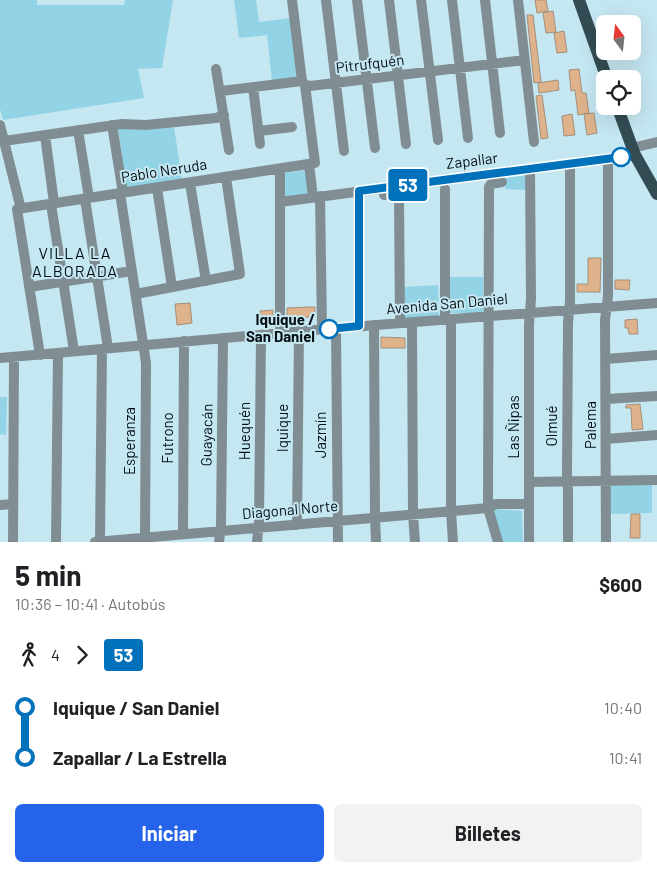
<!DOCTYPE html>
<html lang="es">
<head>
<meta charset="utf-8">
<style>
  body { margin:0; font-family:Barlow,sans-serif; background:#f2f2f2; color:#202124; height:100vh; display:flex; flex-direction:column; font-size:19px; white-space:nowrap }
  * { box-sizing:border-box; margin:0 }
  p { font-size:16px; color:#757577 }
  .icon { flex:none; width:28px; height:28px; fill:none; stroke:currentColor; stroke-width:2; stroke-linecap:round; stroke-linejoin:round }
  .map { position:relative; height:542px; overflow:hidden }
  .sheet { display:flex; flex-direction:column; background:#fff; flex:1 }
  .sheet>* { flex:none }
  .badge { padding:0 10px; border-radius:4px; font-size:18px; line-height:32px }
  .needle { width:32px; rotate:345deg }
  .buttons { position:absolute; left:596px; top:15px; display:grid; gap:10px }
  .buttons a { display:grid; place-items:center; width:45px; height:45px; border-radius:8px; background:#fff; box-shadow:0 5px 20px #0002; font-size:25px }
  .map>.badge { position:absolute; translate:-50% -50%; box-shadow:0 0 0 2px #fff }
  .legs { display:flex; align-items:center; gap:8px; height:55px; padding:0 15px; font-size:16px }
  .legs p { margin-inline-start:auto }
  .summary { display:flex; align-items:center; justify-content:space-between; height:85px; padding:0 15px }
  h1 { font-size:28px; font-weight:700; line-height:38px }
  .cta { display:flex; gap:10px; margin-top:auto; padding:10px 15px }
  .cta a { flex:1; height:58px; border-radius:8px; background:#2563eb; color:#fff; font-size:20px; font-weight:700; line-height:58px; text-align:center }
  .cta a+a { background:#f2f2f2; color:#202124 }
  ul { padding:0 15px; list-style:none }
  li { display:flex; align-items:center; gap:18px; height:50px; font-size:19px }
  li i { display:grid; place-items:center; width:8px; height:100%; margin:0 6px; background:currentColor }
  li i::after { content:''; width:12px; height:12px; margin:-6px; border:4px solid; border-radius:50%; background:#fff }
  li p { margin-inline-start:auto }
  li:first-child i { background:linear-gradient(#0000 50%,currentColor 0) }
  li:last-child i { background:linear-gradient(currentColor 50%,#0000 0) }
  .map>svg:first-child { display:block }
  .green { fill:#92d3e6 }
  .building { fill:#deb28b; stroke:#a58f7b }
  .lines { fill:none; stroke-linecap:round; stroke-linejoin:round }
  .minor { stroke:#808e93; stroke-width:10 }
  .major { stroke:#334c53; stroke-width:12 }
  .line-1-casing { stroke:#fff; stroke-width:11 }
  .line-1 { stroke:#0072bc; stroke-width:8 }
  .stop-1-dot { fill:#fff; stroke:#0072bc; stroke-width:2.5 }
  .labels { text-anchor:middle; stroke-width:4; stroke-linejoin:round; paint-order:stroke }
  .street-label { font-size:15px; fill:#040f13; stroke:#c5e7f2 }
  .stop-label { font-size:15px; font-weight:bold; fill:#040f13; stroke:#c5e7f2; text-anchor:end }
  .neighbourhood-label { font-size:16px; letter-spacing:1px; fill:#040f13; stroke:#c5e7f2 }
</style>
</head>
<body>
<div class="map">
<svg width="657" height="542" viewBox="0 0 657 542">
  <rect width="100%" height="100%" fill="#c5e7f2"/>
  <path class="green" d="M0 0H37V5H124L125 0H173L162 68 138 69 144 98 3 120 0 109Z
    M234 0H256L259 22 291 18 298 79 272 82 267 35 239 38Z
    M118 127 147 130 174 127 182 179 126 188Z
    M307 170 310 193 284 198 281 174Z
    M527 175V190L505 189V178Z
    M448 277H483V313H449Z
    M438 285 439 318 405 319 403 287Z
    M0 397H7L6 435 0 434Z
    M609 483H652V513L609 514Z
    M493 509 522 511 523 542H502Z"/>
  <path class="building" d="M535 0H546L548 11 537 13Z
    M553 11 556 32 546 33 543 13Z
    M527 15H533L541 82 534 83Z
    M564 31 567 52 557 53 554 33Z
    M579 69 582 93H586L589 113 578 115 575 90 571 91 569 70Z
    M558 80 559 90 539 93 538 83Z
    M542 95 548 138 541 139 536 96Z
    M594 113 597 133 587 135 584 114Z
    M572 114 575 135 564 136 562 116Z
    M588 258H601L600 292H577V284H588Z
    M615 280H630L629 290 615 289Z
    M190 303 192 323 177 325 175 304Z
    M309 307H315V317L287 318V308Z
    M273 310V320L260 321V311Z
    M637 319 638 334H629L628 328H625V320Z
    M381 337 405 338V348H381Z
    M640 404 643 429 632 430 631 408H626V405Z
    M631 514H640V538H630Z"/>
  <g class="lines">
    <path class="minor" d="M292 0 302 81
      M326 0 344 151
      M357 0 375 148
      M389 0 406 144
      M421 0 438 140
      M452 0 468 138
      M485 0 500 133
      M518 0 534 142
      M216 69 229 150
      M303 82 305 85 310 86 524 60
      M253 87 260 144
      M221 91 302 81
      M0 125 21 209
      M112 125 123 193
      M78 130 89 198
      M259 131 292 127
      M45 135 54 203
      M4 141 122 124 146 125 216 118 224 115
      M632 148 657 142
      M309 164 313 197
      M280 169V333
      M190 183 206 281
      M157 188 172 287
      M445 189V320
      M359 191V326
      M120 193 146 363 145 538
      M384 195 395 193 399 195 400 323
      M320 196 322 329
      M85 199 108 348
      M280 202 635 155
      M51 204 74 351
      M29 287 132 271
      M136 294 240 274 226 177
      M451 319V511L453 542
      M412 322 413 515 415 542
      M374 325 375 518 376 542
      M336 328 338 542
      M40 355 17 209 315 163 305 85
      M0 358 326 329 657 303
      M606 359 657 355
      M606 399 657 396
      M606 439 657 435
      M529 482 657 480
      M0 505 13 504
      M297 525 299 331
      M183 534 184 341
      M100 541 102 349
      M13 542 14 357
      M56 542 58 353
      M95 542 488 508 496 504H529
      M219 542 221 525 223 338
      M257 542 259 522 261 335
      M498 542 488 508 489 187 491 184 502 182
      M529 542V325L531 299 530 169
      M568 542V490L567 473 568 323 570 301V164
      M606 542 605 320 608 296V159"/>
    <path class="major" d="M579 0 607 79
      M617 106 635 155 657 194"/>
  </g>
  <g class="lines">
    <defs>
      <path id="line-1" d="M329 329 359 326V191L621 157"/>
    </defs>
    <use href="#line-1" class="line-1-casing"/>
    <use href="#line-1" class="line-1"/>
  </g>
  <g class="stop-1-dot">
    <circle cx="621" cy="157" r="9"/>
    <circle cx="329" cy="329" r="9"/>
  </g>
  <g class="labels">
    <g class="street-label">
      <text transform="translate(370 64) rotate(-7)" y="5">Pitrufquén</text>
      <text transform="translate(472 161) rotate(-7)" y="5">Zapallar</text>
      <text transform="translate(164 171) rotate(-9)" y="5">Pablo Neruda</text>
      <text transform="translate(447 304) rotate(-5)" y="5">Avenida San Daniel</text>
      <text transform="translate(591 425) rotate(-90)" y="5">Palema</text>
      <text transform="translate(552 426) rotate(-90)" y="5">Olmué</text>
      <text transform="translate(514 427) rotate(-90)" y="5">Las Ñipas</text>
      <text transform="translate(283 428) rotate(-90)" y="5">Iquique</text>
      <text transform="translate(245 431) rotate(-90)" y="5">Huequén</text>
      <text transform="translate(207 435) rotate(-89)" y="5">Guayacán</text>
      <text transform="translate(321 435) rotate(-90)" y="5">Jazmín</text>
      <text transform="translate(168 438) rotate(-90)" y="5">Futrono</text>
      <text transform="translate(130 441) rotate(-90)" y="5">Esperanza</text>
      <text transform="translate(290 510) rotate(-5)" y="5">Diagonal Norte</text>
    </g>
    <g class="stop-label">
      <text x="315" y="325">Iquique /<tspan x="315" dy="17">San Daniel</tspan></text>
    </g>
    <g class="neighbourhood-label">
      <text x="75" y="259">VILLA LA<tspan x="75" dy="18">ALBORADA</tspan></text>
    </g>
  </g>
</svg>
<div class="buttons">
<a><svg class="needle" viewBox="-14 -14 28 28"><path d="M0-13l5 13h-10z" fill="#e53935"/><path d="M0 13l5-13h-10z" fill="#757577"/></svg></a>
<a><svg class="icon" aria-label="locate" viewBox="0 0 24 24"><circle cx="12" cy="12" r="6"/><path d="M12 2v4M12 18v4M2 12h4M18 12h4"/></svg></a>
</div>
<b class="badge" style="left:408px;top:185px;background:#0072bc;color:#fff">53</b>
</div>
<section class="sheet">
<div class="summary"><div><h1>5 min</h1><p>10:36 – 10:41 · Autobús</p></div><b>$600</b></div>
<div class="legs"><svg class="icon" aria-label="walk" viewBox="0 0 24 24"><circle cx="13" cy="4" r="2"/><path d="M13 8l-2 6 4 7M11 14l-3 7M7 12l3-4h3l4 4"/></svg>4<svg class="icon" aria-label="forward" viewBox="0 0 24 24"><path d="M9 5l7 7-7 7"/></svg><b class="badge" style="background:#0072bc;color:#fff">53</b></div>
<ul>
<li><i style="color:#0072bc"></i><b>Iquique / San Daniel</b><p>10:40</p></li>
<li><i style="color:#0072bc"></i><b>Zapallar / La Estrella</b><p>10:41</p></li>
</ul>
<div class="cta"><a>Iniciar</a><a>Billetes</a></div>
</section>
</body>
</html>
